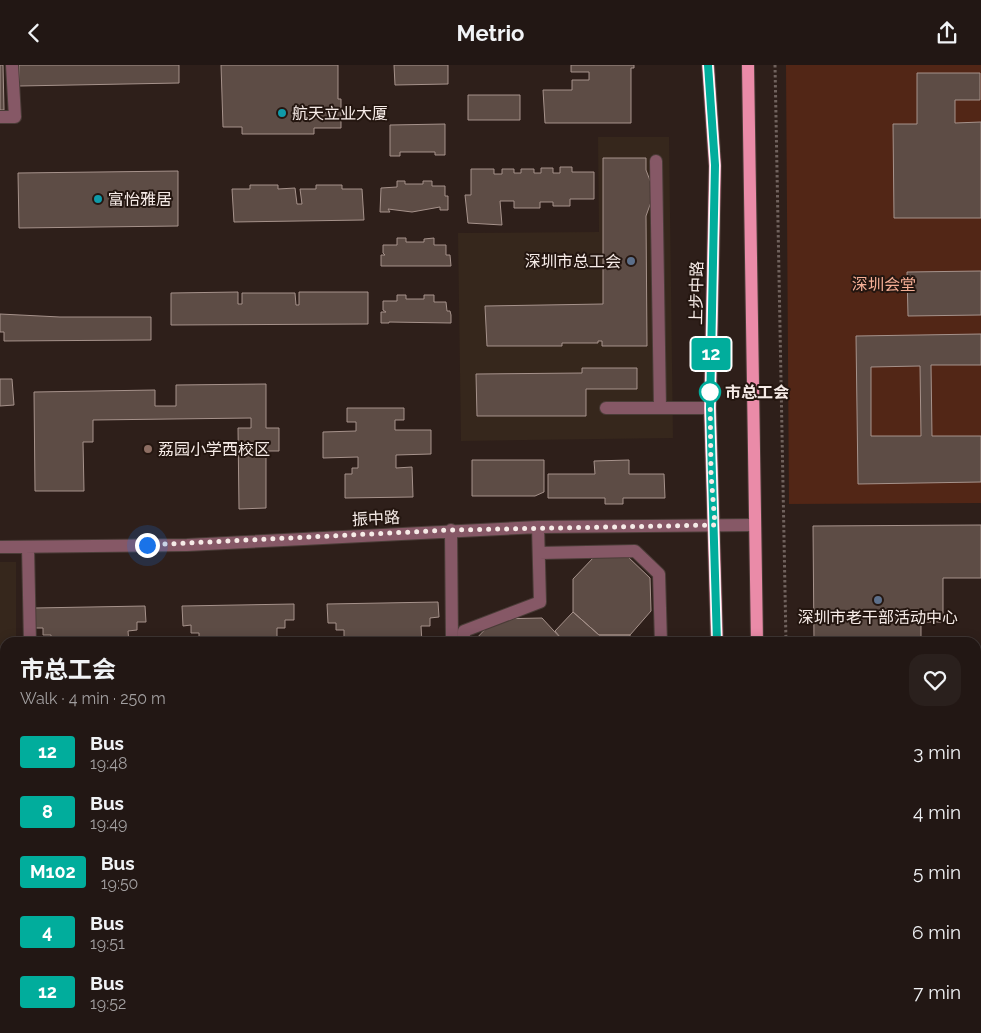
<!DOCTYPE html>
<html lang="en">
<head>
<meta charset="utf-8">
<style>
  body { margin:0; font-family:Raleway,"Noto Sans SC",sans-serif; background:#2a201d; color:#f1f3f6; height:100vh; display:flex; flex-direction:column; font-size:19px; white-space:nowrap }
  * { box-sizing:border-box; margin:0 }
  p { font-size:16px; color:#a29fa0 }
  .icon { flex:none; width:28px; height:28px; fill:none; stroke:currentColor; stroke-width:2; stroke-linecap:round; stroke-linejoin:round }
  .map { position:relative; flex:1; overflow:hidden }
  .drawer { position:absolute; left:0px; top:572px; width:981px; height:396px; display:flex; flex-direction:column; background:#221714; border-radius:15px 15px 0 0; box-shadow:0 2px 12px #0003,0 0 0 1px #3f3634 }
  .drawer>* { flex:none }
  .badge { padding:0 10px; border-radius:4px; font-size:18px; line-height:32px }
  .you { position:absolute; width:25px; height:25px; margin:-12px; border:4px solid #fff; border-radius:50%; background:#1a73e8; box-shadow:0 0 0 8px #1a73e833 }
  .map>.badge { position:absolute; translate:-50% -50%; box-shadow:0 0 0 2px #fff }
  .round { display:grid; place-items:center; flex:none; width:52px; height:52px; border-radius:15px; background:#2a201d }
  .headline { display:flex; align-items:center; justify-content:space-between; height:85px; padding:0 20px }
  h1 { font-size:24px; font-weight:700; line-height:38px }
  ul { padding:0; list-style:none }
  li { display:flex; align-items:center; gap:15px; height:60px; padding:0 20px }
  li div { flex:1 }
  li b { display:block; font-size:19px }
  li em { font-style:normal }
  li .badge { min-width:55px; font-weight:700; text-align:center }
  header { display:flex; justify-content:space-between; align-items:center; height:65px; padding:0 20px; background:#221714; font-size:22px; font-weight:700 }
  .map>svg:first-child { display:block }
  .commercial { fill:#36271c }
  .green { fill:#522616 }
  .building { fill:#5d4c45; stroke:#a6928b; fill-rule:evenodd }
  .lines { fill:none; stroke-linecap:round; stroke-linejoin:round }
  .minor-casing { stroke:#4a3c37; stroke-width:14 }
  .major-casing { stroke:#4a3c37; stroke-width:14 }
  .path { stroke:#70625d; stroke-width:3; stroke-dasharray:2.5 2.5; stroke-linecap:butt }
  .minor { stroke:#865866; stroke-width:12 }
  .major { stroke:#ea8ba8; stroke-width:12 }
  .line-casing { stroke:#fff; stroke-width:11 }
  .line { stroke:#01ad9c; stroke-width:8 }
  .walk { stroke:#f6ebe7; stroke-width:5; stroke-dasharray:0 9 }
  .culture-dot { fill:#0f9aa8; stroke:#241610; stroke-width:2 }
  .service-dot { fill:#5c6f8a; stroke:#241610; stroke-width:2 }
  .stop-dot { fill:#fff; stroke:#01ad9c; stroke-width:2.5 }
  .education-dot { fill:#8d6e63; stroke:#241610; stroke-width:2 }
  .labels { text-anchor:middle; stroke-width:4; stroke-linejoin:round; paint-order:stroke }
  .poi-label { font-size:16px; fill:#f6ebe7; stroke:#241610; text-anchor:start }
  .park-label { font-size:16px; fill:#f5af96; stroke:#241610 }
  .street-label { font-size:16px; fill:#f6ebe7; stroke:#241610 }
  .stop-label { font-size:16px; font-weight:bold; fill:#f6ebe7; stroke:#241610; text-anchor:start }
</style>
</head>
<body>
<header><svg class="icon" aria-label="back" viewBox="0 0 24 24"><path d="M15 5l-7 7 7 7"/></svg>Metrio<svg class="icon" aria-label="share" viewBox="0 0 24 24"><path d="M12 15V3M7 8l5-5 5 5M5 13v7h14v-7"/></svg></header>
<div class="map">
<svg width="981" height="968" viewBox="0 0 981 968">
  <rect width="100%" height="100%" fill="#2e1f1a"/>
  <path class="commercial" d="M598 72H669L673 373 461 376 458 168 599 167Z
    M0 497H16V577L5 578V964H482L279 968H0Z"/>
  <path class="green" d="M786 0H981V438L789 439Z
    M981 585V968H812L810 964H976V599Z"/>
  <path class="building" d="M0 0H3L4 45H0Z
    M19 0H179V18L19 21Z
    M221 0H338V34H341V63H314V69H242V62H223Z
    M394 0H448V19L395 20Z
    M571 0H634V3H631V58H545L543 25H572V15H589V7H571Z
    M917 8H980V35H955V58L981 57V153H894L893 59H917Z
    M468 30H520V55H468Z
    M445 59V90H435V87H400V91H390V60Z
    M603 93H646V105L651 118V137L646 151 647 281H602V276H598V278H562V281H487L485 241 603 239Z
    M560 102H572V107H594V134H570V141H553V137H540V143H514V136H500L502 160 468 158 465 130H471V104H494V109H502V104H514V108H521V104H534V108H541V103H553V108H560Z
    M178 106V161L19 163 18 108Z
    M397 116H405V119H423V116H432V121H445V131H448V145H440V142L412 147 388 144 390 147H380L381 123 397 122Z
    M250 120H278V124L295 123 297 139H302L300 124H316V120H342V124H362L364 155 234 157 232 124H250Z
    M397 173H406V177H424V174L434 173V180H446V190H450L451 201H381V190H385L383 188V180H397Z
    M981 206V250L908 251 907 207Z
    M238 227V239H242V228H295L296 240H299V227H368V259L171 260V228Z
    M397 230H406V234H424V230H434V237H446L447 246H450L451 250V258L389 257V258H381V247H386L383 245V236H397Z
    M0 249 60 252H151V275L4 276V267H0Z
    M981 269V300H931L932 371H981V417L858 419 856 271ZM920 301 921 371H871V302Z
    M582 303H637V324H586V351H477L476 309 582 308Z
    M0 314H12L14 340 0 341Z
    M266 319V363H279V386H266V443L239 444 238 363H251V353L93 355V377H83L84 426H35L34 327 155 325V341H176V320Z
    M347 343H404V355H395V365H431V389L396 390V403L412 402 413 432 345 433V409H352V403H358V392L323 393V367L356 366V357H347Z
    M472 395H544V427L535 431H472Z
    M629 395V409H664L665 433H623V439H605V433H548V409H595L594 396Z
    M981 460V513H943V557H921V578H814L813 461Z
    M627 491 650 513 651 546 630 570H599L573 547V514L594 492Z
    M438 537 439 552 430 553V561H421L422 578H344V565H336V558H328L327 539Z
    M294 539V555H285V563H277V578H199V568H191V560L183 561 182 541Z
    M145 541 146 557H137V565L128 566 129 578H51V570H43V563H35L34 543Z
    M573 547 599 570H630L631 578H565L555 566Z
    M542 553 565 578H472L495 554Z
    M48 964H72V968H48Z"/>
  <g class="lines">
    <defs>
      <path id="minor" d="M0 52H15L12 0
        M656 96 660 343
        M606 343H710
        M451 465 452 578
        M0 482 187 480 538 462 754 460
        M28 482 30 578
        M539 488 635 486 659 509 661 578
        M464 578V566L540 537 538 462
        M0 821H5
        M0 962H5
        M238 964V968
        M269 964V968"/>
      <path id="major" d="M708 0 715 101 710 343 717 578
        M748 0 757 578
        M727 964V968
        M768 964 769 968"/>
    </defs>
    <use href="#minor" class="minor-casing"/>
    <use href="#major" class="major-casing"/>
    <path class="path" d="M775 0 786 578
      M788 964V968"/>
    <use href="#minor" class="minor"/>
    <use href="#major" class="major"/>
  </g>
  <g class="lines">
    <defs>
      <path id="line" d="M708 0 715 100 710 343 717 578"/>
    </defs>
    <use href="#line" class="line-casing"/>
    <use href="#line" class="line"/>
    <path class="walk" d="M147 480 451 465 715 460 711 409 710 324V327"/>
  </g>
  <g class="culture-dot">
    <circle cx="282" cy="48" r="5"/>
    <circle cx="98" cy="134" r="5"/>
  </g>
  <g class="service-dot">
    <circle cx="631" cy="196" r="5"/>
    <circle cx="878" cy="535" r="5"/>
  </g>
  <circle class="stop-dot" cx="710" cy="327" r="10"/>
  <circle class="education-dot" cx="148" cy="384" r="5"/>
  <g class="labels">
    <g class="poi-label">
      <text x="292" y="54">航天立业大厦</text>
      <text x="108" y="140">富怡雅居</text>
      <text x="621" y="202" text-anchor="end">深圳市总工会</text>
      <text x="158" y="390">荔园小学西校区</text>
      <text x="878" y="558" text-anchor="middle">深圳市老干部活动中心</text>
    </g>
    <g class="park-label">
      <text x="884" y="225">深圳会堂</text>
    </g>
    <g class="street-label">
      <text transform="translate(696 228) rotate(-89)" y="6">上步中路</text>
      <text transform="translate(376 453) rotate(-3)" y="6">振中路</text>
    </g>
    <g class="stop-label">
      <text x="725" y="333">市总工会</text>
    </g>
  </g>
</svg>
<div class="you" style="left:147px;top:480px"></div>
<b class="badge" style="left:711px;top:289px;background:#01ad9c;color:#fff">12</b>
<section class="drawer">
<div class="headline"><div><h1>市总工会</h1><p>Walk · 4 min · 250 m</p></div><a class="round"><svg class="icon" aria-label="heart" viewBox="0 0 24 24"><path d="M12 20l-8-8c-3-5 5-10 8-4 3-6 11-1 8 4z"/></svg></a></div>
<ul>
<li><span class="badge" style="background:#01ad9c;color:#fff">12</span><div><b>Bus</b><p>19:48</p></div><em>3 min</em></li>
<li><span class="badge" style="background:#01ad9c;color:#fff">8</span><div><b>Bus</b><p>19:49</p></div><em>4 min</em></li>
<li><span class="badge" style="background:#01ad9c;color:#fff">M102</span><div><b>Bus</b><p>19:50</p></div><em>5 min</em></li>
<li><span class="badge" style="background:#01ad9c;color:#fff">4</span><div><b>Bus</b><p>19:51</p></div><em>6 min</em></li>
<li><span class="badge" style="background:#01ad9c;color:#fff">12</span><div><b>Bus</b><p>19:52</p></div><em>7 min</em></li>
</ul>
</section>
</div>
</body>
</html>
